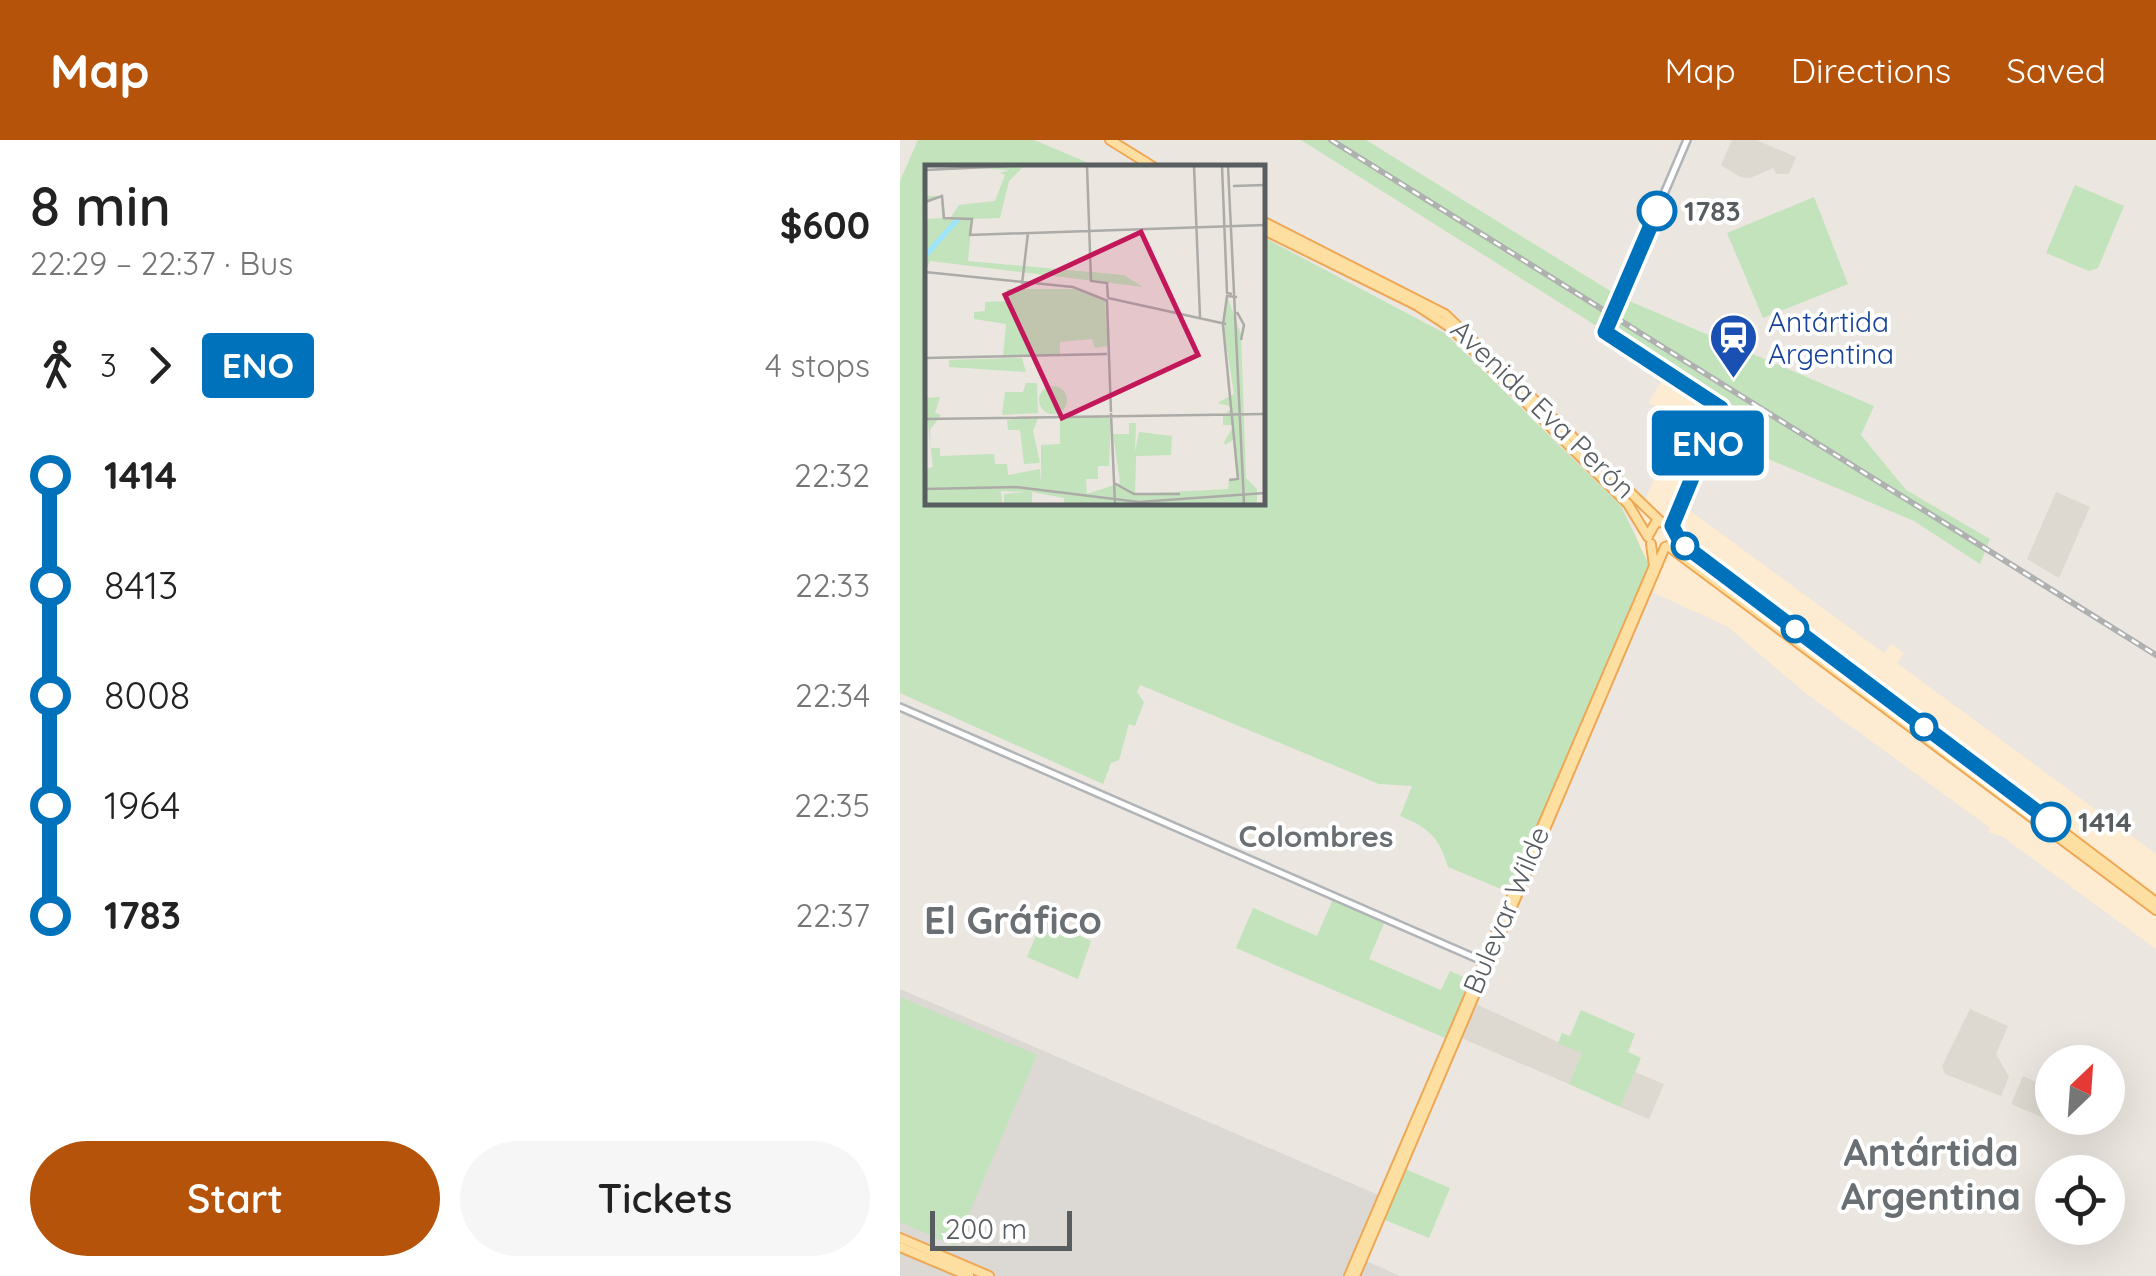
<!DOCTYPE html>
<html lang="en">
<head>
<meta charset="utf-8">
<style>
  body { margin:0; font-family:Quicksand,sans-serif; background:#f6f6f6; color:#222; height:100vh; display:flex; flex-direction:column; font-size:38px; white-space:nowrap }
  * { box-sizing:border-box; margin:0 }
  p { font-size:32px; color:#767676 }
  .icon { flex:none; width:55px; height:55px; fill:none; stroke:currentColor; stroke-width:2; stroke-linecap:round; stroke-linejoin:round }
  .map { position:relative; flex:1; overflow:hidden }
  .panel { display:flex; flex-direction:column; background:#fff; width:900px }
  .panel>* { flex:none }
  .badge { padding:0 20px; border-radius:8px; font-size:35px; line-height:65px }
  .needle { width:65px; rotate:25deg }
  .buttons { position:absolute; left:1135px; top:905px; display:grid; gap:20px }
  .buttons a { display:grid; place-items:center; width:90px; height:90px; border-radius:50%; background:#fff; box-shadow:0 10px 40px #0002; font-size:50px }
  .scale { position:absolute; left:30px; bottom:25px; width:142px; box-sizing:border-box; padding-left:10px; border:5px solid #585d60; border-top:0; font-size:28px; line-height:35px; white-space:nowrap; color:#585d60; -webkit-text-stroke:8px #fff; paint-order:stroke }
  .map>.badge { position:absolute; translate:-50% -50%; box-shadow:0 0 0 5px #fff }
  .legs { display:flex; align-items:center; gap:15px; height:110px; padding:0 30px; font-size:32px }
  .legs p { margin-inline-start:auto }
  .head { display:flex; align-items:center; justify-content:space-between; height:170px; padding:0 30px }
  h1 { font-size:55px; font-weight:600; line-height:75px }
  .primary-button { display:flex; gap:20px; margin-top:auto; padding:20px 30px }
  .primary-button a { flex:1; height:115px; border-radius:60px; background:#b45309; color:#fff; font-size:40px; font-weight:600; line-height:115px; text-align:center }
  .primary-button a+a { background:#f6f6f6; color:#222 }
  ul { padding:0 30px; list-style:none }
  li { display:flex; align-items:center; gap:35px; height:110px; font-size:38px }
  li i { display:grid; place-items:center; width:15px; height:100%; margin:0 12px; background:currentColor }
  li i::after { content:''; width:25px; height:25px; margin:-12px; border:8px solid; border-radius:50%; background:#fff }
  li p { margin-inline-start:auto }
  li:first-child i { background:linear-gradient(#0000 50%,currentColor 0) }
  li:last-child i { background:linear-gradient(currentColor 50%,#0000 0) }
  header { display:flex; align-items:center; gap:60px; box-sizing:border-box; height:140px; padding:0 50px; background:#b45309; color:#fff }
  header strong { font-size:48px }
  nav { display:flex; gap:55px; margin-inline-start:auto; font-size:35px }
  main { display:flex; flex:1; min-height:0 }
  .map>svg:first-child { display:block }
  .commercial { fill:#fdebd2 }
  .industrial { fill:#dcd8d4 }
  .education { fill:#ddd8d0 }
  .green { fill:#c2e3bb }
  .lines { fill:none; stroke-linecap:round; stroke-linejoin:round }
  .minor-casing { stroke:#b0b4b7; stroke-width:10 }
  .major-casing { stroke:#eea855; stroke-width:12 }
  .minor { stroke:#fff; stroke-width:5 }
  .major { stroke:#fddfa2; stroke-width:8 }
  .rail-casing { stroke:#afb0b0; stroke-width:6 }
  .rail { stroke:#fff; stroke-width:2.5; stroke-dasharray:8; stroke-linecap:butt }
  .line-1-casing { stroke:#fff; stroke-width:22 }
  .line-1 { stroke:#0072bc; stroke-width:15 }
  .stop-1-dot { fill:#fff; stroke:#0072bc; stroke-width:5 }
  .labels { text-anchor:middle; stroke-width:8; stroke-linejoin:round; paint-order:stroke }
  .stop-label { font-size:28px; font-weight:bold; fill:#585d60; stroke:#fff; text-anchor:start }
  .transit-label { font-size:28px; fill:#164399; stroke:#fff; text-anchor:start }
  .street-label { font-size:28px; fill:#585d60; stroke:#fff }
  .neighbourhood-label { font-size:30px; font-weight:bold; fill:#696f72; stroke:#fff }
  .district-label { font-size:38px; font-weight:bold; fill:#696f72; stroke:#fff }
  .inset-river { fill:none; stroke:#9de4fd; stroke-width:5 }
  .inset-road { fill:none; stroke:#acaba8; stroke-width:2.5 }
  .view { fill:#c2185b; fill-opacity:0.15; stroke:#c2185b; stroke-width:5 }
  .inset-edge { fill:none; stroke:#585d60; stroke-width:5 }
</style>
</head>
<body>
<header>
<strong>Map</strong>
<nav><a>Map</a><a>Directions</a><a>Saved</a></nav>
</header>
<main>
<section class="panel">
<div class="head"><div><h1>8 min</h1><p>22:29 – 22:37 · Bus</p></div><b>$600</b></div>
<div class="legs"><svg class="icon" aria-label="walk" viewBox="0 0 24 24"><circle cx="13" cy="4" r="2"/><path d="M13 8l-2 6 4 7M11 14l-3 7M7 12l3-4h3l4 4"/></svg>3<svg class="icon" aria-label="forward" viewBox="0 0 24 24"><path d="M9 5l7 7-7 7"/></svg><b class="badge" style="background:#0072bc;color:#fff">ENO</b><p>4 stops</p></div>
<ul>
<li><i style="color:#0072bc"></i><b>1414</b><p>22:32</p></li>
<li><i style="color:#0072bc"></i><span>8413</span><p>22:33</p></li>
<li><i style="color:#0072bc"></i><span>8008</span><p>22:34</p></li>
<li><i style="color:#0072bc"></i><span>1964</span><p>22:35</p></li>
<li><i style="color:#0072bc"></i><b>1783</b><p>22:37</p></li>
</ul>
<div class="primary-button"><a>Start</a><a>Tickets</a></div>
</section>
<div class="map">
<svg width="1256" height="1136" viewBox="0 0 1256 1136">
  <rect width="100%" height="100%" fill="#ebe6df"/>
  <path class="commercial" d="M766 234 813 263 816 272 777 361 984 513 991 504 1004 513 997 523 1256 714V809L1103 697 1088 692 1090 688 904 552 828 487 750 451 734 384 782 277 748 263Z"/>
  <path class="industrial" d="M0 849 483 1057 457 1117 500 1136H0Z"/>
  <path class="education" d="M832 0H856L896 17 889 34H877L873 28 850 38 840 37 821 25Z
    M1156 352 1190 367 1159 438 1127 419Z
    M576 864 682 913 669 944 561 898Z
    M1070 869 1108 886 1096 914 1109 937 1101 956 1045 934 1042 926Z
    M735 932 764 944 749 979 720 967Z
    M1123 936 1152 949V978H1178L1172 990 1111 964Z"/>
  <path class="green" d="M18 0H134L198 27 28 28V362H362L363 97 546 194 721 366 749 425 610 747 601 749 548 727C539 697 529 688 500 676L512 646 479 644 240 545 237 552 244 562 235 586 229 584 219 620 211 623 203 644 0 553V41Z
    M401 0H466L720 157 974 266 961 295 1006 350 1090 399 1080 424 1014 381 812 295 820 266 811 258Z
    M1175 45 1224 66 1198 128 1189 131 1146 113Z
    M914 57 948 144 863 178 827 93Z
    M433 759 485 781 469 819 541 850 550 831 570 840 545 898 336 808 353 768 417 796Z
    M143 779 191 801 178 839 127 817Z
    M0 857 137 915 55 1106 0 1082Z
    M681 870 735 894 728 912 741 918 720 967 669 944 682 913 658 903 662 893 670 896Z
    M505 1029 550 1048 529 1098 483 1079Z"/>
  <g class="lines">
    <defs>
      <path id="minor" d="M772 386 821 269 705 192 787 0
        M0 567 587 823"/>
      <path id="major" d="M210 0 255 28
        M362 81 545 174 760 381
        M362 89 516 165 551 188 728 364 748 397
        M748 396 756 382 769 383 784 405 1256 762
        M768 406 1256 770
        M0 1098 89 1136
        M0 1107 69 1136
        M449 1136 754 426 751 404
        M455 1136 765 407"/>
    </defs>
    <use href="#minor" class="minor-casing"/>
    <use href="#major" class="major-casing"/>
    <use href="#minor" class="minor"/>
    <use href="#major" class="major"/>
    <defs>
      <path id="rail" d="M431 0 1256 515"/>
    </defs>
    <use href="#rail" class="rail-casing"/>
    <use href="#rail" class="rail"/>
  </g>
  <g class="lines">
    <defs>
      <path id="line-1" d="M757 71 705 192 821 268 772 386 781 403 1151 682"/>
    </defs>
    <use href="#line-1" class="line-1-casing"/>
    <use href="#line-1" class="line-1"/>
  </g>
  <defs>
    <symbol id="station-pin" viewBox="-11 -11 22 30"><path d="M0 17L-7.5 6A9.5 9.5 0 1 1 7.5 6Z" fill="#1a4fb4" stroke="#fff"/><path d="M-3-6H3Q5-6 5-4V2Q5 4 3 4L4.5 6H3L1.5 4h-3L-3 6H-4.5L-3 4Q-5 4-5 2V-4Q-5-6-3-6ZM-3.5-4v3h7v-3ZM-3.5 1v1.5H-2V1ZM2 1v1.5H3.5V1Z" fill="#fff"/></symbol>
  </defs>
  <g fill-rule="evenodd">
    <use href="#station-pin" x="806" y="170" width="55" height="75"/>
  </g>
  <g class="stop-1-dot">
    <circle cx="757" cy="71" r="18"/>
    <circle cx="785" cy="406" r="12"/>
    <circle cx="895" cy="489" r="12"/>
    <circle cx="1024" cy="587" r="12"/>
    <circle cx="1151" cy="682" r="18"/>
  </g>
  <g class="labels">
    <g class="stop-label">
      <text x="784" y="81">1783</text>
      <text x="1178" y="692">1414</text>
    </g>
    <g class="transit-label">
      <text x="868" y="192">Antártida<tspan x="868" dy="32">Argentina</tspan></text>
    </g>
    <g class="street-label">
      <text transform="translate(643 269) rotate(44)" y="10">Avenida Eva Perón</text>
      <text transform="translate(606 770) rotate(-67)" y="10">Bulevar Wilde</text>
    </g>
    <g class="neighbourhood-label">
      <text x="416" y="707">Colombres</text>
    </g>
    <g class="district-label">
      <text x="113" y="794">El Gráfico</text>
      <text x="1031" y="1026">Antártida<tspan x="1031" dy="44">Argentina</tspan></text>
    </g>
  </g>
  <g transform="translate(25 25)">
    <rect width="340" height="340" fill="#ebe6df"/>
    <path d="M16 1H99L84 16 75 53 47 54 43 96 199 110 218 122 5 96 0 107V54L18 53 17 51 16 32 0 39 1 31H17L18 51 24 55 34 40 70 36 80 10 75 8 84 5ZM82 124H149L180 136 183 181 170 183 167 174 135 177V190L78 191 81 159 49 154V147L60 146V137L82 136ZM302 131 316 169 321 313 332 324V339H139V333L107 327V339H79V329L101 327 76 326 77 339H0V304L8 302 0 233 15 232 10 248 16 250 5 265 6 283H15V291L69 289 70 299H82L83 310 115 304 116 320V280L135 279V250L186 253 184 301H173V314H161L162 329 195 318 188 269H204V258H211L210 287 214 267 247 271 246 290 211 291 210 329 303 324 304 315H312L308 275 300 280 299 277 309 260H298V251L308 242 292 238 309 229 299 166ZM87 193H97L101 207 24 202V195ZM101 218H112L113 248 77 250 80 227H98ZM114 235a14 14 0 1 1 28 0a14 14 0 1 1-28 0ZM114 251 108 266 115 298 99 299 95 265H83L82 255Z" fill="#c2e3bb"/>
    <path class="inset-river" d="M0 91 33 54"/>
    <path class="inset-road" d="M162 1 166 116 182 118 183 133M269 1 275 152M297 1 302 128 307 129M303 1 319 339M0 5 85 1M308 21 340 20M0 37 17 31 19 53 47 54 45 70 340 60M0 107 148 122 183 136M97 119 103 68M183 133 301 159M182 136 186 247M312 147 319 160 316 175M0 193 182 189M186 248 190 339M0 254 340 249M304 315 313 314 298 160 302 131 312 132M189 318 209 329H255M0 324 91 322 214 337 340 328"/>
    <path class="view" d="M216 67 273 190 137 253 80 130Z"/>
    <rect width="340" height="340" class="inset-edge"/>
  </g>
</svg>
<div class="buttons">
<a><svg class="needle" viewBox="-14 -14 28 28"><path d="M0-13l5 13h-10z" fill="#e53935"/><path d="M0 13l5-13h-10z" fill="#767676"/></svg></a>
<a><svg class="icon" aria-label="locate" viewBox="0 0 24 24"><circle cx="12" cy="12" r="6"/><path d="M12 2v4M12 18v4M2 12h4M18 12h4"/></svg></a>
</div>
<div class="scale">200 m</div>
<b class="badge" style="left:808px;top:303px;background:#0072bc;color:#fff">ENO</b>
</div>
</main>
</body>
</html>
